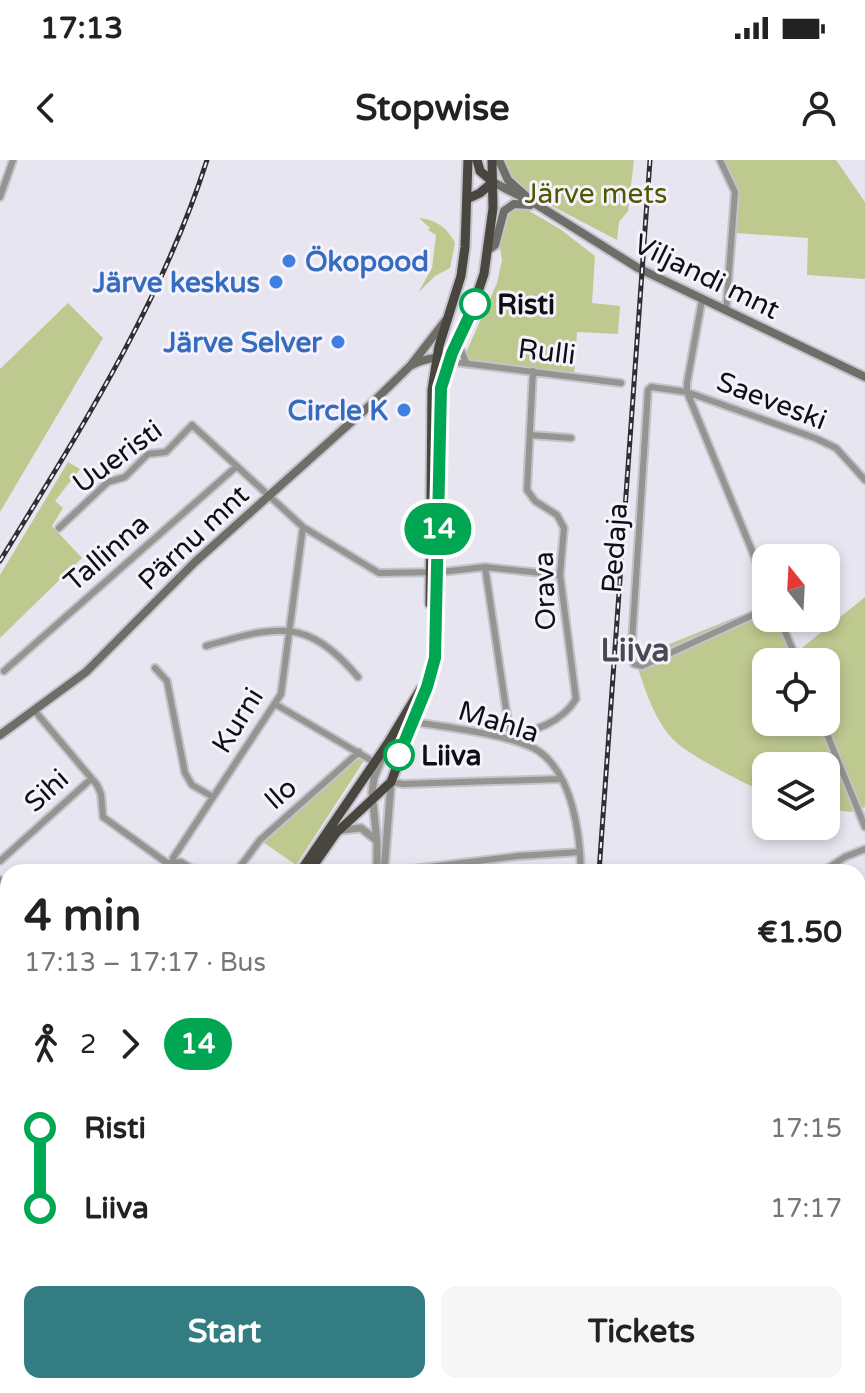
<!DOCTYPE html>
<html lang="en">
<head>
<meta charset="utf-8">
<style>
  body { margin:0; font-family:"Varela Round",sans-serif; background:#f6f6f6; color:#222; height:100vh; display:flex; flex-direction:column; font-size:30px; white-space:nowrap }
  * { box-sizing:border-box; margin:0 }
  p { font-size:26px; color:#767676 }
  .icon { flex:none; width:44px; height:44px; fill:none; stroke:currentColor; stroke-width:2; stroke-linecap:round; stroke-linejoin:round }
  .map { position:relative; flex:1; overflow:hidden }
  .sheet { position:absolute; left:0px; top:704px; width:866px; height:530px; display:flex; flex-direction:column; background:#fff; border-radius:24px 24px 0 0; box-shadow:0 4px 12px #0003 }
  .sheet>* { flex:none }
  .badge { padding:0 16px; border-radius:26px; font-size:28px; line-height:52px }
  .needle { width:52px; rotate:342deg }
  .fabs { position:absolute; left:752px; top:384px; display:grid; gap:16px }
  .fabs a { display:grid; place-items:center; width:88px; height:88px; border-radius:16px; background:#fff; box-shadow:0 4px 12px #0003; font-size:40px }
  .map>.badge { position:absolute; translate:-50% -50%; box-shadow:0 0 0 4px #fff }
  .legs { display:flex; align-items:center; gap:12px; height:88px; padding:0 24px; font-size:26px }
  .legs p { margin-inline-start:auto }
  .headline { display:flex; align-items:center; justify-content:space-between; height:136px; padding:0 24px }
  h1 { font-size:44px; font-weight:800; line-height:60px }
  .button { display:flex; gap:16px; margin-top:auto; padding:16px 24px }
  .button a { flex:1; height:92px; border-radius:16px; background:#337c81; color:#fff; font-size:32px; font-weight:800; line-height:92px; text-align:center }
  .button a+a { background:#f6f6f6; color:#222 }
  ul { padding:0 24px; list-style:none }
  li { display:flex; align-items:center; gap:28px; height:80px; font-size:30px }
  li i { display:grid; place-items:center; width:12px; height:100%; margin:0 10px; background:currentColor }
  li i::after { content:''; width:20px; height:20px; margin:-10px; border:6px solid; border-radius:50%; background:#fff }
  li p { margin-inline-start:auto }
  li:first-child i { background:linear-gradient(#0000 50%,currentColor 0) }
  li:last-child i { background:linear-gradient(currentColor 50%,#0000 0) }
  .status { display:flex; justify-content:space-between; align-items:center; height:56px; padding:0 40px; background:#fff; direction:ltr }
  .status svg { height:22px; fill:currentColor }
  header { display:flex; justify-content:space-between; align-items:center; height:104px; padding:0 24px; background:#fff; font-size:36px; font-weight:800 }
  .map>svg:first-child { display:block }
  .green { fill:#bec990; fill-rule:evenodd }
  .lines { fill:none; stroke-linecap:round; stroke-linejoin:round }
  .minor-casing { stroke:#c4c3cb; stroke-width:10 }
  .tertiary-casing { stroke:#c4c3cb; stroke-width:11 }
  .secondary-casing { stroke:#c4c3cb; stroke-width:12 }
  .trunk-casing { stroke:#c4c3cb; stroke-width:13 }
  .minor { stroke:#969490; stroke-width:6 }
  .tertiary { stroke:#969490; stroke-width:7 }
  .secondary { stroke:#6f6d67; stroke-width:8 }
  .trunk { stroke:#49463f; stroke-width:9 }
  .rail-casing { stroke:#2f2e32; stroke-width:5 }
  .rail { stroke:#f5f2fd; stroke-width:2; stroke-dasharray:6; stroke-linecap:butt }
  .line-1-casing { stroke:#fff; stroke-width:18 }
  .line-1 { stroke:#00a651; stroke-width:12 }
  .shop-dot { fill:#3f7fe0; stroke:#f5f2fd; stroke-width:3 }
  .stop-1-dot { fill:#fff; stroke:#00a651; stroke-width:4 }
  .labels { text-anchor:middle; stroke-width:6; stroke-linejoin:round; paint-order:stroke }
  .park-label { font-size:28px; fill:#4f5800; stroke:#f5f2fd }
  .shop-label { font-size:28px; font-weight:bold; fill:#366cbe; stroke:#f5f2fd; text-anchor:end }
  .street-label { font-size:28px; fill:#0f0e11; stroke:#f5f2fd }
  .stop-label { font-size:28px; font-weight:bold; fill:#0f0e11; stroke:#f5f2fd; text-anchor:start }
  .quarter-label { font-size:32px; font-weight:bold; fill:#4a4850; stroke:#f5f2fd }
</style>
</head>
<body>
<div class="status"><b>17:13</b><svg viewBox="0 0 49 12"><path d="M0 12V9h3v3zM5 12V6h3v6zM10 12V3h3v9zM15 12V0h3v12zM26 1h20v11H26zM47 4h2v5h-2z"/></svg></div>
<header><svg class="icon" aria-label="back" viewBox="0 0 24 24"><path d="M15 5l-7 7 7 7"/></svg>Stopwise<svg class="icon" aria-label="person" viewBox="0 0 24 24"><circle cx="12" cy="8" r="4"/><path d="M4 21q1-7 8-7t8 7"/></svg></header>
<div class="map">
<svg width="865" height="1233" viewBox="0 0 865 1233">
  <rect width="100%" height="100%" fill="#e7e5ef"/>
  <path class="green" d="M505 0H634L628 51 619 62 617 80 544 42 523 29 509 15 511 13Z
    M723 0H836L865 42V119L807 115 808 78 736 73 739 32Z
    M524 48 560 69 595 96 592 143 620 146 618 174 577 172 574 216 467 200 465 195 497 123 502 100 499 81 504 57 512 49Z
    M419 58C435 59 448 68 455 83L450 108 435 116 418 133 432 108 436 75 428 70 430 68Z
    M68 143 103 178 0 352V209Z
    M68 302 80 309 55 341 63 348 52 366 82 398 0 478V415Z
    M865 437V647L851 652 826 649V606H766V633C742 622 696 599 677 583 655 564 643 525 635 498L766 445V458H774L792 496ZM766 502H826V562H766Z
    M359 592 367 596 296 705 260 680Z
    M865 1019V1233H848L847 1226H858V1030L860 1020Z
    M26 1226H249L252 1233H37Z"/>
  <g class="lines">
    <defs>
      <path id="minor" d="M720 0 735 32 726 151
        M0 37 13 0
        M702 140 687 223V232L766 425
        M458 183 467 204
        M447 201 621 223
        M531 275 571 278
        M59 368 108 322 125 317 148 294 166 292 192 265 303 367 379 413 441 412 485 407 560 415
        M485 407 509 569C532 577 564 559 576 539L560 415 564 368 557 355 535 341 527 330 533 211
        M766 449 642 506 634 504 631 497 648 230 651 227 687 232 815 278 836 288 865 320
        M779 458 798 502
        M206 486C276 466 306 456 358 517
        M155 508 167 521 185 613 192 625 213 637
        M4 511 237 306
        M275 544 374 602
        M34 550 97 625 101 634 103 657 167 703 181 702 197 712
        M414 562C445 567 516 575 540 592 573 617 580 674 581 712
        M822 562 865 667
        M391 622 403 624 560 619
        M0 701 91 619
        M171 712 175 706 173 698 281 534 303 367
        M236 712 260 680 359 592
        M389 712 518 696 580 692
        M822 712 845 697 865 689
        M0 720 8 726
        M0 785 8 773
        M0 894 8 900
        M0 956 8 944
        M0 1084 8 1086
        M0 1211 8 1217
        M21 1226 31 1233
        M367 1226 369 1233
        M402 1233 411 1226
        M617 1233 651 1226"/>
      <path id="tertiary" d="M342 670 361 668 376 680
        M377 712V682L372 633 374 618 388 583 397 591V600
        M384 712 391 623
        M511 1226 513 1233
        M519 1226 521 1233"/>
      <path id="secondary" d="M499 0 508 20 526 36
        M493 22 539 46 638 108 865 217
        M488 90 495 85 504 51 514 44 530 45
        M412 205C425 197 439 199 452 193
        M0 575 86 512 195 402 368 247 411 205 446 160"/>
      <path id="trunk" d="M477 0 480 11 493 22
        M467 39 480 33 493 22
        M430 444 432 230 439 186 461 116 465 87 468 0
        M300 712 388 583 420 530
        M309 712 336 673 391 622 427 527 436 485 440 235 452 193 466 167 484 114 493 48 492 0
        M0 1162 8 1149
        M0 1175 8 1163"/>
    </defs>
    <use href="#minor" class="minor-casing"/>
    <use href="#tertiary" class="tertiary-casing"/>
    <use href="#secondary" class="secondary-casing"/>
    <use href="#trunk" class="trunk-casing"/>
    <use href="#minor" class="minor"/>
    <use href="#tertiary" class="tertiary"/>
    <use href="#secondary" class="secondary"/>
    <use href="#trunk" class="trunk"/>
    <defs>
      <path id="rail" d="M0 401C79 272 161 144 207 0
        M599 712 650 0
        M670 1226 672 1233"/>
    </defs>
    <use href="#rail" class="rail-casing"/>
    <use href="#rail" class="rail"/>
  </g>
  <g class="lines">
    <defs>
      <path id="line-1" d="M399 595 427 527 435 498 441 228 452 193 475 144"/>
    </defs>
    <use href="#line-1" class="line-1-casing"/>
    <use href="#line-1" class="line-1"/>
  </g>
  <g class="shop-dot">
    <circle cx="289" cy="101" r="8"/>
    <circle cx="276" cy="122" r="8"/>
    <circle cx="338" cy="182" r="8"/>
    <circle cx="404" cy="250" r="8"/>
  </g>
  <g class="stop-1-dot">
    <circle cx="475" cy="144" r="14"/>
    <circle cx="399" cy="595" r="14"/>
  </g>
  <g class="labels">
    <g class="park-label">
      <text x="596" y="43">Järve mets</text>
    </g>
    <g class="shop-label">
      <text x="305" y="111" text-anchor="start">Ökopood</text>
      <text x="260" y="132">Järve keskus</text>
      <text x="322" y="192">Järve Selver</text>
      <text x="388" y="260">Circle K</text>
    </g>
    <g class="street-label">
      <text transform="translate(707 116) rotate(26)" y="10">Viljandi mnt</text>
      <text transform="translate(547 191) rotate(7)" y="10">Rulli</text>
      <text transform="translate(772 240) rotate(21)" y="10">Saeveski</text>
      <text transform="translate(117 296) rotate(-36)" y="10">Uueristi</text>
      <text transform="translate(193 377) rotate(-43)" y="10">Pärnu mnt</text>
      <text transform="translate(614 388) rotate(-86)" y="10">Pedaja</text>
      <text transform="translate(106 392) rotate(-41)" y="10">Tallinna</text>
      <text transform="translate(544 431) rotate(-92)" y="10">Orava</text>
      <text transform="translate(237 560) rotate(-58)" y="10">Kurni</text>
      <text transform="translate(499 561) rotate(17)" y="10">Mahla</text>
      <text transform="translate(46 630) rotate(-42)" y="10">Sihi</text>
      <text transform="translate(280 633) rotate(-41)" y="10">Ilo</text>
    </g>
    <g class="stop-label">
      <text x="497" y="154">Risti</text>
      <text x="421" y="605">Liiva</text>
    </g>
    <g class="quarter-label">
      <text x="635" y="501">Liiva</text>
    </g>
  </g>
</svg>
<div class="fabs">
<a><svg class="needle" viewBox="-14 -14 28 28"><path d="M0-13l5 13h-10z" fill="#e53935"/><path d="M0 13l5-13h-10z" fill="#767676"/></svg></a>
<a><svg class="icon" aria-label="locate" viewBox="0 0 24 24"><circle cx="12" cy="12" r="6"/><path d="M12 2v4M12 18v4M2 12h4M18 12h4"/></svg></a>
<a><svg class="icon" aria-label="layers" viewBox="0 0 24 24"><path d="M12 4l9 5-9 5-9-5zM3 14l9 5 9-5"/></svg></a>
</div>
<b class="badge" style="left:438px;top:369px;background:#00a651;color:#fff">14</b>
<section class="sheet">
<div class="headline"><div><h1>4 min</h1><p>17:13 – 17:17 · Bus</p></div><b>€1.50</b></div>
<div class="legs"><svg class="icon" aria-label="walk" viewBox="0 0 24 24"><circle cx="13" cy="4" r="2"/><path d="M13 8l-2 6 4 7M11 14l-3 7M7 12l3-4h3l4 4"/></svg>2<svg class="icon" aria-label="forward" viewBox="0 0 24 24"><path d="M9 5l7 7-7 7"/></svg><b class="badge" style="background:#00a651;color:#fff">14</b></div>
<ul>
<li><i style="color:#00a651"></i><b>Risti</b><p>17:15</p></li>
<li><i style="color:#00a651"></i><b>Liiva</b><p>17:17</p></li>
</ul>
<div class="button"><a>Start</a><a>Tickets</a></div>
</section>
</div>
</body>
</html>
